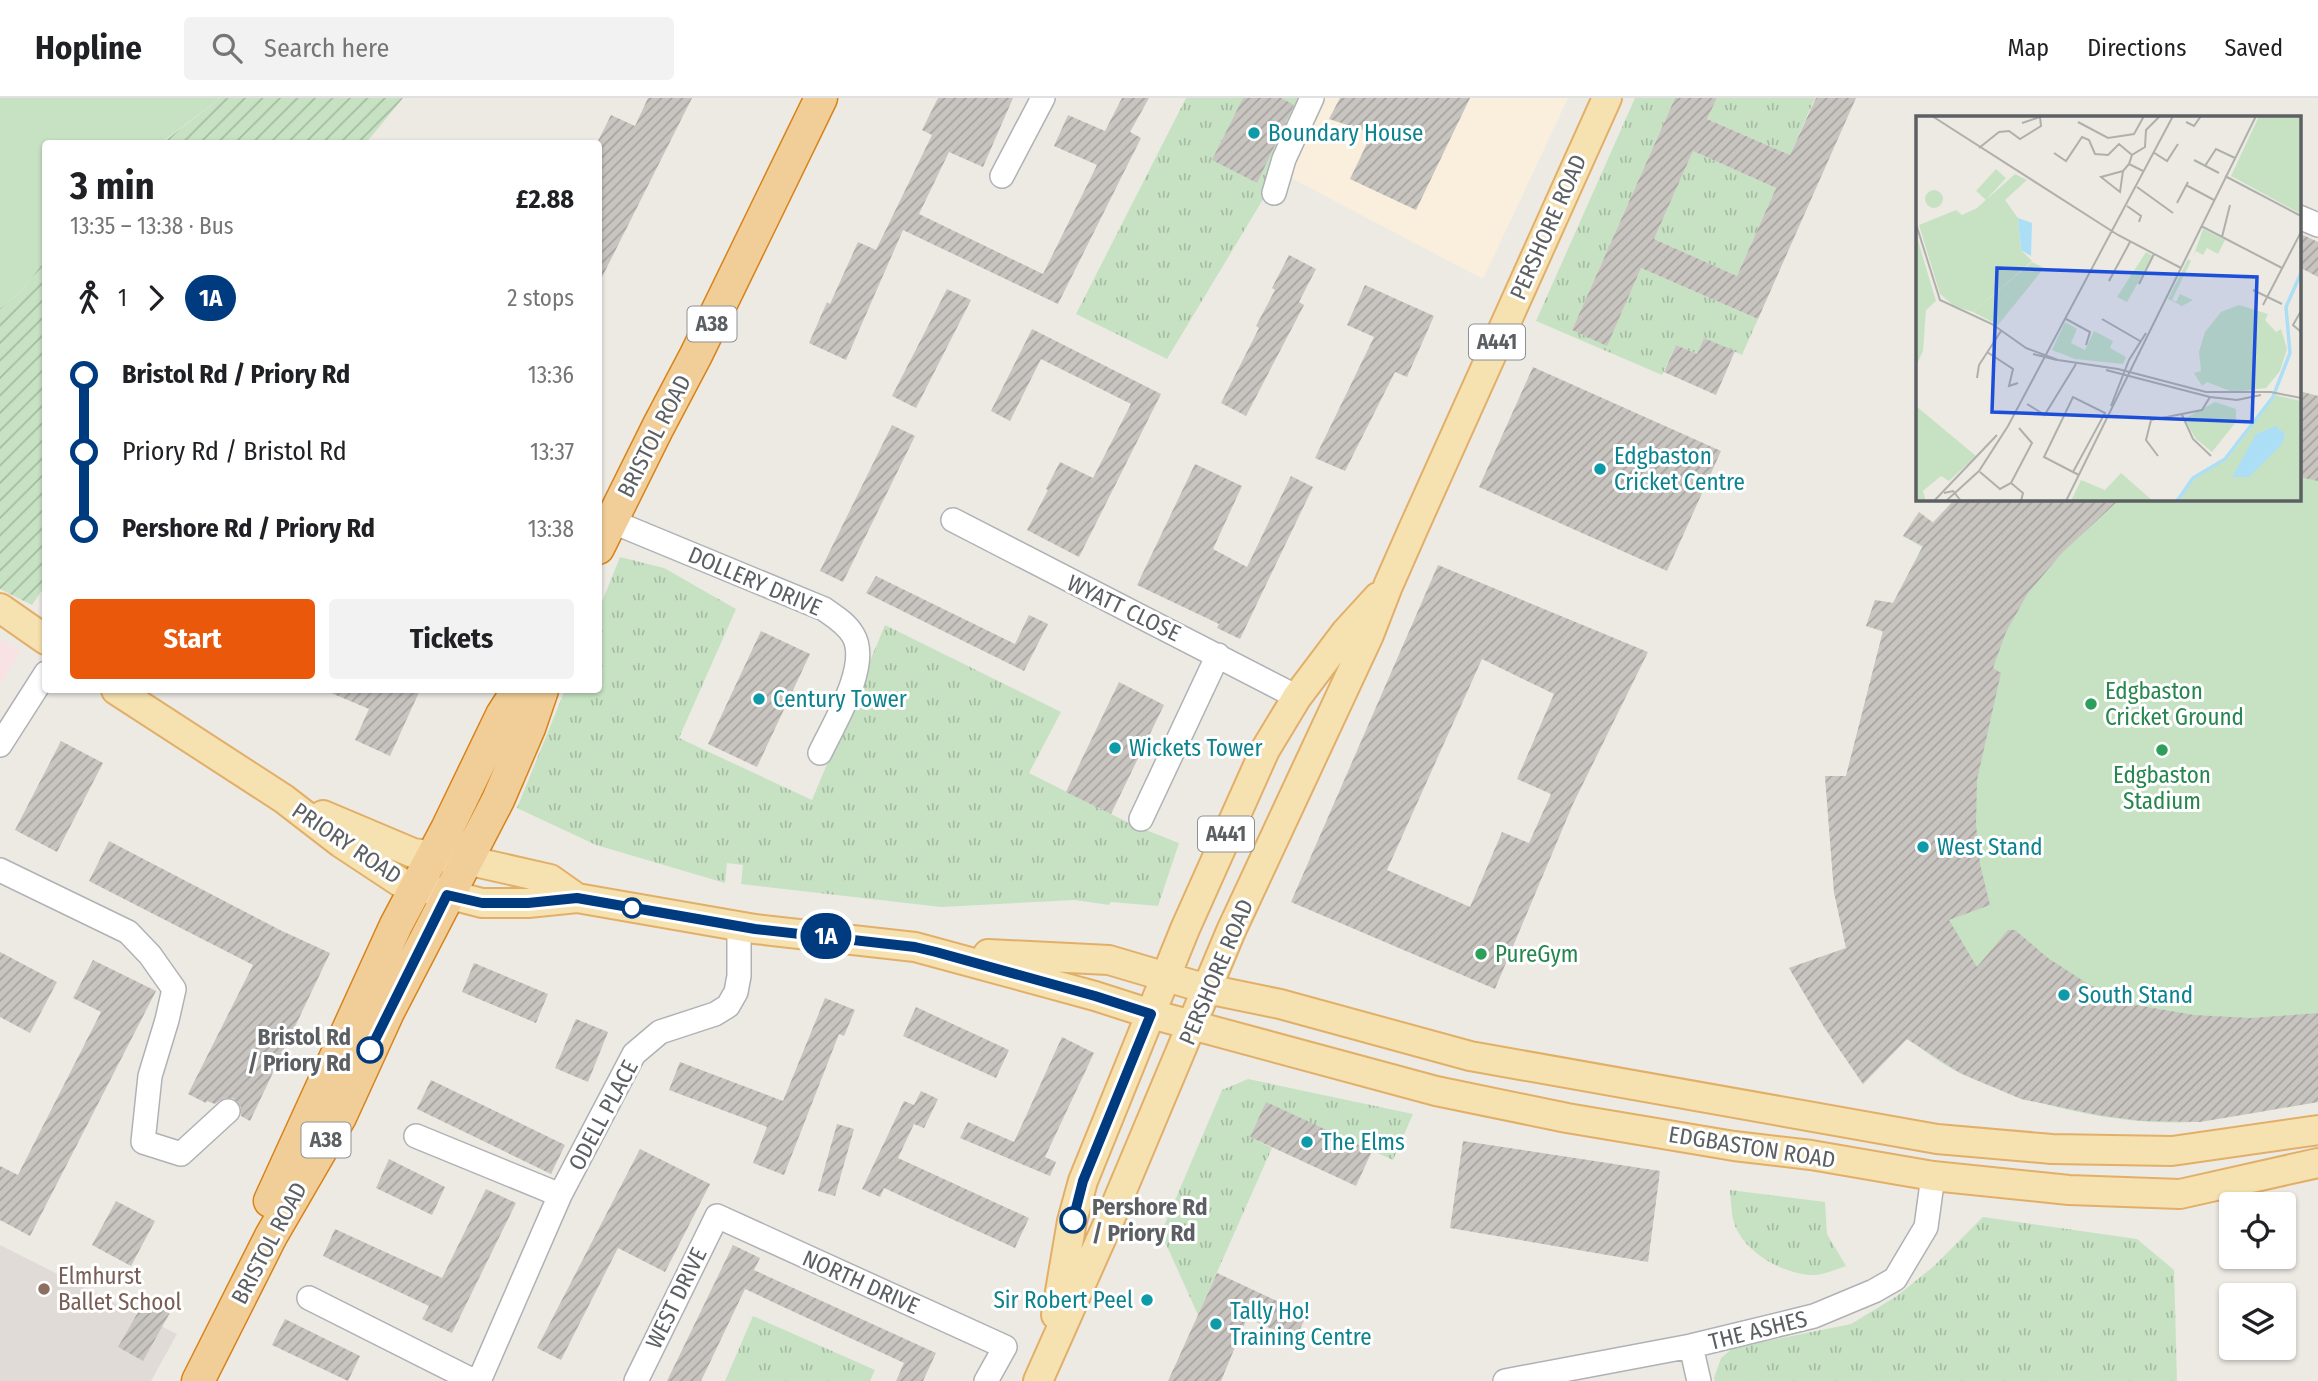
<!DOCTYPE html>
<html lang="en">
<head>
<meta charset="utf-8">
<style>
  body { margin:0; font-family:"Fira Sans Condensed",sans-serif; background:#f2f2f2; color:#202124; height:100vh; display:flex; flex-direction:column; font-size:26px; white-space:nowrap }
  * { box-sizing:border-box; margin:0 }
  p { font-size:23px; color:#757577 }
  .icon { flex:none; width:38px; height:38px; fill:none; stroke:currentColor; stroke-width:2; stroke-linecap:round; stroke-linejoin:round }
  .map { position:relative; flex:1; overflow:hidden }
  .sheet { position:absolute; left:42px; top:42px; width:560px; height:553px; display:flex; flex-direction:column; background:#fff; border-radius:7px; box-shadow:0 2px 5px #0004 }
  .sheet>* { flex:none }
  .badge { padding:0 14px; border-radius:23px; font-size:24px; line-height:46px }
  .controls { position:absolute; left:2219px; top:1094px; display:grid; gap:14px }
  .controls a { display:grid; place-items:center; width:77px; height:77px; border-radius:7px; background:#fff; box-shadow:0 2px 5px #0004; font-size:35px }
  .map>.badge { position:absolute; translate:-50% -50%; box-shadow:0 0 0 4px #fff }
  .legs { display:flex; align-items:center; gap:10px; height:77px; padding:0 28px; font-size:23px }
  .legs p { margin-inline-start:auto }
  .overview { display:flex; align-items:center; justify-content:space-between; height:119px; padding:0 28px }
  h1 { font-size:38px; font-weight:700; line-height:52px }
  .primary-button { display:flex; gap:14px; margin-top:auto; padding:14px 28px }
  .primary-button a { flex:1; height:80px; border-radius:7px; background:#ea580c; color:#fff; font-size:28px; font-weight:700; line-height:80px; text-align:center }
  .primary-button a+a { background:#f2f2f2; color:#202124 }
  ul { padding:0 28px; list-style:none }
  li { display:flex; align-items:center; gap:24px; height:77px; font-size:26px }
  li i { display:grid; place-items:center; width:10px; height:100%; margin:0 9px; background:currentColor }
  li i::after { content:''; width:18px; height:18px; margin:-9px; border:5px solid; border-radius:50%; background:#fff }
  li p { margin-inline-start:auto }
  li:first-child i { background:linear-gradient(#0000 50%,currentColor 0) }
  li:last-child i { background:linear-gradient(currentColor 50%,#0000 0) }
  header { display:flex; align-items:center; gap:42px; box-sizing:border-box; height:98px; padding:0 35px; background:#fff; border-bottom:2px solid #e0e0e0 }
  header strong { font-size:33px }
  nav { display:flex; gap:38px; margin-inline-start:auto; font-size:24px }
  .search { width:490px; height:63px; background:#f2f2f2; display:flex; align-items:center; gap:18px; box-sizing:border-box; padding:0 24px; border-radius:7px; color:#757577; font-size:26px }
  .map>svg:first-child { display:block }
  .commercial { fill:#faefdc }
  .education { fill:#e0dbd6 }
  .medical { fill:#f8e2e3 }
  .grass { fill:url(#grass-tufts) }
  .garden { fill:url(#garden-furrows) }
  .pitch { fill:#c7e2c3 }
  .building { fill:url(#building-hatch); fill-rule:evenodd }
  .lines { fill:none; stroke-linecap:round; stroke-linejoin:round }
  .minor-casing { stroke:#afb2b5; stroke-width:26 }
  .major-casing { stroke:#e2af68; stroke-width:32 }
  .highway-casing { stroke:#d88319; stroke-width:35 }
  .minor { stroke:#fff; stroke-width:23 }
  .major { stroke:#f6e1b0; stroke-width:28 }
  .highway { stroke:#f1ce97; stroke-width:32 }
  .line-1-casing { stroke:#fff; stroke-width:16 }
  .line-1 { stroke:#003b80; stroke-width:10 }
  .culture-dot { fill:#0f9aa8; stroke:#fff; stroke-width:2.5 }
  .leisure-dot { fill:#2e9e5b; stroke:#fff; stroke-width:2.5 }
  .stop-1-dot { fill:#fff; stroke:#003b80; stroke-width:3.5 }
  .education-dot { fill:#8d6e63; stroke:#fff; stroke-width:2.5 }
  .labels { text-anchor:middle; stroke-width:6; stroke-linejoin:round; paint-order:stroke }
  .shield { fill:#fff; stroke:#8d9092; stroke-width:2 }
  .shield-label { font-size:21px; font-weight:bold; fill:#5c6063 }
  .culture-label { font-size:23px; fill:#0d838f; stroke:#fff; text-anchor:start }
  .street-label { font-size:23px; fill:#5c6063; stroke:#fff }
  .leisure-label { font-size:23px; fill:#27864d; stroke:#fff; text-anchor:start }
  .stop-label { font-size:23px; font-weight:bold; fill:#5c6063; stroke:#fff; text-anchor:end }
  .education-label { font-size:23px; fill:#785e54; stroke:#fff; text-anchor:start }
  .inset-river { fill:none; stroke:#acdff5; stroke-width:3.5 }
  .inset-road { fill:none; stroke:#afafac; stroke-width:2 }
  .view { fill:#1d4ed8; fill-opacity:0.15; stroke:#1d4ed8; stroke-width:3.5 }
  .inset-edge { fill:none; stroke:#5c6063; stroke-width:3.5 }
</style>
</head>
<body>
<header>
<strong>Hopline</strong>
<div class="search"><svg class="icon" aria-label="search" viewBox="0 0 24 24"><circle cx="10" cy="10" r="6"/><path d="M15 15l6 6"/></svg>Search here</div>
<nav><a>Map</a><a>Directions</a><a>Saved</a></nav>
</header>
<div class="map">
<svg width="2318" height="1283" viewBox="0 0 2318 1283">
  <defs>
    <pattern id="grass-tufts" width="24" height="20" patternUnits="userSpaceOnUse" patternTransform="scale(1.75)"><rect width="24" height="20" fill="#c7e2c3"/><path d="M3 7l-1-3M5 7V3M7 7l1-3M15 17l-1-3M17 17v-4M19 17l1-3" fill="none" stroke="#a5bba2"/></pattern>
    <pattern id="garden-furrows" width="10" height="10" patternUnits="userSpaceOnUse" patternTransform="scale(1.75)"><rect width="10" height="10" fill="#c7e2c3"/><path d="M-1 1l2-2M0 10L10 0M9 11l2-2" fill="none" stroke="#a5bba2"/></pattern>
    <pattern id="building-hatch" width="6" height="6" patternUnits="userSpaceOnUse" patternTransform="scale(1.75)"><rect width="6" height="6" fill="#c8c5c1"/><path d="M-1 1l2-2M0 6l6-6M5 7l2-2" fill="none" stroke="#a6a3a0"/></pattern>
  </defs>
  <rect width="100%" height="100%" fill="#edeae4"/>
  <path class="commercial" d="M1313 0H1568L1483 181 1278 73Z"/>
  <path class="education" d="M0 1147 177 1236 151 1283H0Z"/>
  <path class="medical" d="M0 541 21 554 0 586Z"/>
  <path class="grass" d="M1186 0H1313L1268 93 1167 261 1076 216Z
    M1635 0H1675L1572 232 1607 247 1641 170 1758 221 1742 257 1704 240 1697 256 1676 247 1662 277 1536 223Z
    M1717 0H1815L1790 57 1707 21Z
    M1693 53 1776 90 1737 178 1654 141Z
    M620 459 664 470 736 511 679 640 812 702 885 527 1061 614 1029 675 1133 727 1179 745 1158 808 1111 804 1109 807 1075 802 941 809 741 786 743 767 727 765 725 785 596 747 517 710 565 592H598L599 511Z
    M1248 981 1413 1016 1393 1062 1266 1005 1250 1039 1272 1050 1198 1217 1161 1135 1222 992Z
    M1730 1092 1825 1104 1827 1136 1846 1168C1834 1172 1822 1178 1809 1177 1780 1174 1744 1154 1734 1125 1731 1115 1731 1102 1730 1092Z
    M1983 1119 2137 1141 2174 1172 2177 1283H1715L1714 1280 1721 1260 1733 1250 1851 1226 1897 1198 1934 1168Z
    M753 1218 875 1272 870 1283H725Z"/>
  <path class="garden" d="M220 0H403L366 45 161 46Z
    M45 162V488L32 507 0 491V210L20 195Z"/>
  <path class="pitch" d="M0 0H220L161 45 46 46 45 162 20 195 0 210Z
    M2299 293 2318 298V1004C2279 1010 2240 1019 2202 1023 2129 1031 2027 1007 1962 976 1943 967 1925 953 1907 941L1863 986 1824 929 1789 870 1846 850 1834 794 1825 678H1846L1883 534 1866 528 1875 502 1893 505 1922 449 1903 438 1919 414 1933 424 1955 401H2299Z"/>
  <path class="building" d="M648 0H692L598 187V43L611 17 635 28Z
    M938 0H1013L983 69 949 54 919 116 1043 176 1097 67 1054 48 1068 17 1105 33 1122 0H1149L1130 34 1141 40 1058 206 903 132 846 262 809 245 827 204 830 206 858 144 876 152 932 37 922 32Z
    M1243 0H1281L1294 7 1257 85 1212 62Z
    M1340 0H1470L1416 112 1350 81 1372 35 1329 21Z
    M1675 0H1717L1707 21 1790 57 1816 0H1856L1758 221 1641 170 1607 248 1572 232ZM1693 53 1776 90 1737 178 1654 141Z
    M2299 135 2318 144V179L2299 169Z
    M1289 157 1316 171 1299 204 1304 207 1246 318 1221 305 1259 230 1256 228 1275 192 1272 190Z
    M1365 187 1434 218 1407 279 1395 274 1345 373 1315 360 1374 239 1347 227Z
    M947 191 971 202 916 310 892 298Z
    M1032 231 1161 296 1079 459 1027 432 1048 392 1046 391 1060 364 1093 380 1131 306 1041 261 1010 323 991 313Z
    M1704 240 1735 253 1716 297 1664 274 1676 247 1697 256Z
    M1533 269 1721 353 1667 473 1479 389Z
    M2299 293 2318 298V383L2299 379Z
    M892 327 915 338 843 484 820 473Z
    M1195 366 1242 388 1213 451 1247 469 1291 378 1313 389 1240 541 1217 530 1219 526 1137 487Z
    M1955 401H2120L2062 455 2028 495 2006 534 1993 570 2001 575 1977 682 1976 726 1980 766 1990 807 1949 822 1977 869 2008 832H2015L2048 860 2088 886 2136 907 2194 917 2251 920 2318 915V1004L2200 1024 2142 1023 2098 1017 2021 1001 1960 975 1907 941 1863 986 1824 929 1789 870 1846 850 1834 794 1825 678H1846L1883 533 1866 528 1875 502 1893 505 1923 448 1903 438 1919 414 1933 425Z
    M1438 467 1648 554 1573 706 1495 891 1291 804ZM1482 561 1554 596 1517 681 1551 696 1529 745 1502 734 1470 809 1387 772Z
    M876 478 1015 546 1029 517 1048 526 1024 573 866 495Z
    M761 533 810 556 757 669 708 646Z
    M1119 584 1164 607 1111 716 1066 694Z
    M324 592H420L390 658 355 642 369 611Z
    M61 643 103 665 57 754 15 732Z
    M109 743 280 832 330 855 250 1023 241 1018V1009L233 1000H224L215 1006 207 1003 206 1005 188 996 253 867 89 783Z
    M0 854 57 884 30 935 0 919Z
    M93 862 156 893 30 1138 0 1122V1068L18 1077 101 914 73 900Z
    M474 865 548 896 536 925 462 894Z
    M825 900 855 912 844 938 839 936 784 1077 753 1065 767 1029 669 992 680 964 783 1003Z
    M916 909 1009 952 996 980 903 938Z
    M576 921 608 934 588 984 555 970Z
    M1062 939 1094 955 1045 1059 1056 1064 1050 1078 960 1040 968 1024 1014 1044Z
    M431 982 565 1047 551 1076 417 1011Z
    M921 993 938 1001 924 1030 914 1026 898 1060 1029 1120 1015 1150 884 1090 880 1099 862 1091 904 1003 914 1007Z
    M1266 1004 1372 1053 1356 1088 1250 1039Z
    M837 1026 854 1031 835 1098 818 1093Z
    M1463 1043 1660 1073 1648 1164 1450 1130Z
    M640 1051 710 1086 665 1174 618 1150 561 1262 537 1250Z
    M389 1061 445 1089 432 1117 376 1090Z
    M486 1091 516 1105 452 1235 422 1221 429 1208 323 1158 335 1131 442 1180Z
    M116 1103 155 1123 131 1168 92 1147Z
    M733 1147 760 1160 754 1172 936 1255 923 1283H896L904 1265 745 1191 701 1283H667Z
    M1217 1175 1307 1217 1295 1241 1247 1220 1221 1283H1168Z
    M148 1197 172 1211 143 1263 118 1249Z
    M285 1221 360 1258 348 1283 272 1247Z"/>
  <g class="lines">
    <defs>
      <path id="minor" d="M1002 78 1043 0
        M1274 95 1284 61 1312 0
        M2299 119 2318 127
        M953 422 1297 599
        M611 423 824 511C834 518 846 525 853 537 871 567 833 627 820 655
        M0 647 46 575
        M1141 721 1218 557
        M0 772 128 834 150 857 174 891 167 922 150 978 143 1044 181 1056 228 1013
        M416 1038 560 1097
        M309 1200 474 1283
        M1691 1248 1699 1283
        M479 1283 560 1097 634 956 660 934 715 916 728 908 736 894 739 878V828
        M636 1283 717 1118 1005 1249 986 1283
        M1505 1283 1691 1248 1814 1218 1874 1193 1895 1181 1926 1129 1933 1078"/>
      <path id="major" d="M0 510 46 542
        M116 592 284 701 341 745 400 784 482 805H528L577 800 755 831 915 849 1095 898 1151 916 1436 993 1567 1020 1734 1048 1811 1057 1933 1078 2069 1092 2180 1096 2318 1065
        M323 717 413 755 466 762 550 781 577 800
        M988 856 1109 862 1207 891 1280 906 1470 958 1937 1041 2052 1051 2172 1053 2318 1032
        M1056 1217 1072 1123 1083 1083 1185 831 1265 652 1297 599 1346 534 1378 499
        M1038 1283 1110 1121 1231 833 1369 537 1388 488 1414 429 1607 0"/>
      <path id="highway" d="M598 450 658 329 696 257 821 0
        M270 1103 396 827 447 731 502 617 518 592
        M198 1283 271 1138 340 1019 388 914 498 702 529 630 542 592"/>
    </defs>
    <use href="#minor" class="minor-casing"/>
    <use href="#major" class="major-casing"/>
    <use href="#highway" class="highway-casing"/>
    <use href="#minor" class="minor"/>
    <use href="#major" class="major"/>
    <use href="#highway" class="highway"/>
  </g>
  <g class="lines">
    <defs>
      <path id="line-1" d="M370 952 447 797 482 805H528L577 800 755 831 915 849 936 854 1095 898 1151 916 1083 1083 1073 1122"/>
    </defs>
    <use href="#line-1" class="line-1-casing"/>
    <use href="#line-1" class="line-1"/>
  </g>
  <g class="culture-dot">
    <circle cx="1254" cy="35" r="7"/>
    <circle cx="1600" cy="371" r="7"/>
    <circle cx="759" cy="601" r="7"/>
    <circle cx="1115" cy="650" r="7"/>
    <circle cx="1923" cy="749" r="7"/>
    <circle cx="2064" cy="897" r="7"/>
    <circle cx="1307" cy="1044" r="7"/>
    <circle cx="1147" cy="1202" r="7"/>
    <circle cx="1216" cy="1226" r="7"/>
  </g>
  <g class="leisure-dot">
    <circle cx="2091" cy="606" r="7"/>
    <circle cx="2162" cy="652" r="7"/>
    <circle cx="1481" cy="856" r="7"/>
  </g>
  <g class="stop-1-dot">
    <circle cx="632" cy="810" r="9"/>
    <circle cx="370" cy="952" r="12"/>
    <circle cx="1073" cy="1122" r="12"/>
  </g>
  <circle class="education-dot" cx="44" cy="1191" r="7"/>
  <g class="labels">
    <g class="shield">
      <rect x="687.5" y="208.5" width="49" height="35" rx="5"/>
      <rect x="1469" y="226.5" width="56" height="35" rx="5"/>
      <rect x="1198" y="718.5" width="56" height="35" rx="5"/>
      <rect x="301.5" y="1024.5" width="49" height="35" rx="5"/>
    </g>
    <g class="shield-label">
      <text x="712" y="233">A38</text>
      <text x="1497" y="251">A441</text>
      <text x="1226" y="743">A441</text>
      <text x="326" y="1049">A38</text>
    </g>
    <g class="culture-label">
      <text x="1268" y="43">Boundary House</text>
      <text x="1614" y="366">Edgbaston<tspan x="1614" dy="26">Cricket Centre</tspan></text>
      <text x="773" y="609">Century Tower</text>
      <text x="1129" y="658">Wickets Tower</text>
      <text x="1937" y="757">West Stand</text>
      <text x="2078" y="905">South Stand</text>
      <text x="1321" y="1052">The Elms</text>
      <text x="1133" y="1210" text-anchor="end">Sir Robert Peel</text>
      <text x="1230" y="1221">Tally Ho!<tspan x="1230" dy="26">Training Centre</tspan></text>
    </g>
    <g class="street-label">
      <text transform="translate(1548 129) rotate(-66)" y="8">PERSHORE ROAD</text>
      <text transform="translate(654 338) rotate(-63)" y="8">BRISTOL ROAD</text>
      <text transform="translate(755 483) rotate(23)" y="8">DOLLERY DRIVE</text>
      <text transform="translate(1124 510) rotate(26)" y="8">WYATT CLOSE</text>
      <text transform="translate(347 745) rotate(34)" y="8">PRIORY ROAD</text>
      <text transform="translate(1216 874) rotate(-67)" y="8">PERSHORE ROAD</text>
      <text transform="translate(603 1017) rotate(-62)" y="8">ODELL PLACE</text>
      <text transform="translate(1752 1049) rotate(9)" y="8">EDGBASTON ROAD</text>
      <text transform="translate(269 1145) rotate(-62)" y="8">BRISTOL ROAD</text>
      <text transform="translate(861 1184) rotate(24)" y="8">NORTH DRIVE</text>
      <text transform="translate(676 1200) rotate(-64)" y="8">WEST DRIVE</text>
      <text transform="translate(1758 1232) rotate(-14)" y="8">THE ASHES</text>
    </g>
    <g class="leisure-label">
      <text x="2105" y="601">Edgbaston<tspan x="2105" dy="26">Cricket Ground</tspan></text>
      <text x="2162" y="685" text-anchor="middle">Edgbaston<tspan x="2162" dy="26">Stadium</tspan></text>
      <text x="1495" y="864">PureGym</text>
    </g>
    <g class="stop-label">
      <text x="351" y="947">Bristol Rd<tspan x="351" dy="26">/ Priory Rd</tspan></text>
      <text x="1092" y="1117" text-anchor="start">Pershore Rd<tspan x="1092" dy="26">/ Priory Rd</tspan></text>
    </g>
    <g class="education-label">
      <text x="58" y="1186">Elmhurst<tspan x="58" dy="26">Ballet School</tspan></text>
    </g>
  </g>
  <g transform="translate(1916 18)">
    <rect width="385" height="385" fill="#edeae4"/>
    <path d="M343 0H385V98L315 60ZM287 113 309 124 302 138 291 132 287 139 280 135 277 141ZM230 136 237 140 211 186 201 181ZM272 143 275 145 256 184 260 186 264 178 277 184 266 190 252 183ZM149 206 161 213 155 227 169 234 178 215 197 225 194 232 210 241 207 248 159 243 136 234ZM360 279 385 285V385H263L278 363 312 342ZM299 286 320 293V306L296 336 280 323 268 303ZM0 290 60 340 33 365 25 360 7 375 10 385H0ZM205 357 237 385H155L165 364 189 374Z" fill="#c7e2c3"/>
    <path d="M0 118 20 185 10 194 7 235 0 250Z" fill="#c7e2c3"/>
    <path d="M116 146 128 152 82 209 57 196Z" fill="#c7e2c3"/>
    <path d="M80 53 90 62 70 84 60 75ZM99 58 111 64 89 84 102 102 105 134 116 145 57 196 38 190 24 178 3 109 40 94 46 99 61 92ZM9 83a9 9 0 1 1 18 0a9 9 0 1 1-18 0ZM323 189 352 198 349 204 360 216 365 213 371 233 364 255 350 272 317 276 291 266 286 270 278 257 285 255 283 236 289 216 305 196ZM205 361 231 385H189L186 382ZM167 367 187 377 183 385H158Z" fill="#c7e2c3"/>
    <path d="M102 102 116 107 115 140 105 134ZM360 310 369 318 366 328 333 361H316L340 318Z" fill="#acdff5"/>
    <path class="inset-river" d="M261 385 277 362 309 343 357 281 374 237 370 191 385 157"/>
    <path class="inset-road" d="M16 0 202 119 265 152M162 6 192 22 218 18 228 0M270 6 278 10 285 0M63 32 83 16 93 15 104 23 125 10 124 1 106 7M237 36 251 45 262 28M138 37 150 45 166 21 173 24 179 38 192 39 203 28 216 39M278 44 303 57M289 50 300 33 319 42M207 55 185 61 204 76 207 55 213 48M227 55 213 48 216 39 229 31 230 14 244 0M309 60 385 100M270 69 298 84M221 71 257 97M261 87 272 66M211 90 225 100 223 106M0 108 24 184 76 208 110 232M285 110 366 152M306 121 314 89M193 165 214 126M223 168 238 138M337 174 366 188M347 189 385 116M385 195 377 209 385 216M150 203 174 216 170 229M186 203 224 225M110 232 142 244 202 253 290 276H355L385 282M71 236 97 253 93 270 102 267M117 238 141 244M190 254 294 281 321 284 345 279M61 262 63 249 85 215M111 288 129 299M195 290 213 244 230 217M266 299 277 323 295 340M128 300 160 248M242 340 230 324 235 304 286 294 294 281M64 356 84 373 95 367 116 327 103 312M157 356 189 297 157 281 128 341 157 356 163 359M95 367 107 377 105 385M28 377 37 375 45 385M18 385 81 319M30 385 63 355 92 310 257 0M150 385 340 0"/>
    <path class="view" d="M81 152 341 161 336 306 76 296Z"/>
    <rect width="385" height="385" class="inset-edge"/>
  </g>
</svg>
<div class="controls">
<a><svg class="icon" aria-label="locate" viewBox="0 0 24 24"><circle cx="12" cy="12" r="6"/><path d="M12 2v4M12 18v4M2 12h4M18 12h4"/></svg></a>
<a><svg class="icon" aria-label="layers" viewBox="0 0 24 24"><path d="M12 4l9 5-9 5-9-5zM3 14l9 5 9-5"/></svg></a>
</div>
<b class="badge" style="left:826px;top:838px;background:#003b80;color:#fff">1A</b>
<section class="sheet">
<div class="overview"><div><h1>3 min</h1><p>13:35 – 13:38 · Bus</p></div><b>£2.88</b></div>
<div class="legs"><svg class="icon" aria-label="walk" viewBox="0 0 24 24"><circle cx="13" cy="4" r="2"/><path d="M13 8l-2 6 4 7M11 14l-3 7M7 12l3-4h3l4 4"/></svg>1<svg class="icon" aria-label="forward" viewBox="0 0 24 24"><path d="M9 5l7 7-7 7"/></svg><b class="badge" style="background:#003b80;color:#fff">1A</b><p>2 stops</p></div>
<ul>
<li><i style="color:#003b80"></i><b>Bristol Rd / Priory Rd</b><p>13:36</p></li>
<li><i style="color:#003b80"></i><span>Priory Rd / Bristol Rd</span><p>13:37</p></li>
<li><i style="color:#003b80"></i><b>Pershore Rd / Priory Rd</b><p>13:38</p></li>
</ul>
<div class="primary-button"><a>Start</a><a>Tickets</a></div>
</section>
</div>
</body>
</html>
